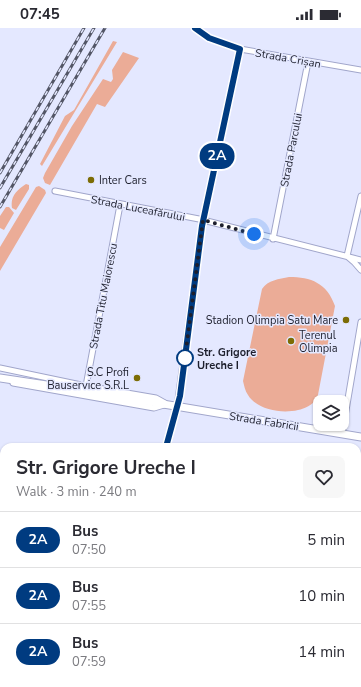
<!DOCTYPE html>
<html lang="en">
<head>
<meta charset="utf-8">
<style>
  body { margin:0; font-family:"Nunito Sans",sans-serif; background:#f7f7f7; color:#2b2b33; height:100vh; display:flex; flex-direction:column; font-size:15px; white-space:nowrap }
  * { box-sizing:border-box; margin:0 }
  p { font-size:13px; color:#7c7c81 }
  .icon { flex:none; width:22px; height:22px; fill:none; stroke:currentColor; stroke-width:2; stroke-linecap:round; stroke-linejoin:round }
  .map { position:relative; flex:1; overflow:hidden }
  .side { position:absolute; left:0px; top:415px; width:361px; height:244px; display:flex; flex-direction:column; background:#fff; border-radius:12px 12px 0 0; box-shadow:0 1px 3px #0004 }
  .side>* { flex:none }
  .badge { padding:0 8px; border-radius:13px; font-size:14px; line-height:26px }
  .fabs { position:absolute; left:313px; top:367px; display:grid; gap:8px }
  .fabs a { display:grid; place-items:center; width:36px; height:36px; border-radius:8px; background:#fff; box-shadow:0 1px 3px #0004; font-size:20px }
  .you { position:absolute; width:20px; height:20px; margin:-10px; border:3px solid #fff; border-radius:50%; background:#1a73e8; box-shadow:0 0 0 6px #1a73e833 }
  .map>.badge { position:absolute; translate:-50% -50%; box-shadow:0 0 0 2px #fff }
  .round { display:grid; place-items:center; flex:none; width:42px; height:42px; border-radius:8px; background:#f7f7f7 }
  .headline { display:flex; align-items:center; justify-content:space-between; height:68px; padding:0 16px }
  h1 { font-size:19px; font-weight:700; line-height:30px }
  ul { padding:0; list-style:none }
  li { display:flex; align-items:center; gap:12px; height:56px; padding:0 16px; border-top:1px solid #e1e1e2 }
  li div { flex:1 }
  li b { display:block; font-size:15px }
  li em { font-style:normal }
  li .badge { min-width:44px; font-weight:700; text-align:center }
  .status { display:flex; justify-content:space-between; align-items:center; height:28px; padding:0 20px; background:#fff; direction:ltr }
  .status svg { height:11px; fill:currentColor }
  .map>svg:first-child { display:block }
  .green { fill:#ebac97 }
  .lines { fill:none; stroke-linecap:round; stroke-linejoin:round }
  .minor-casing { stroke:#a1a6cb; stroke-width:7 }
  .tertiary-casing { stroke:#a1a6cb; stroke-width:8 }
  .secondary-casing { stroke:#a1a6cb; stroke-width:9 }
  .minor { stroke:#fff; stroke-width:5 }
  .tertiary { stroke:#fff; stroke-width:6 }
  .secondary { stroke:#fff; stroke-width:7 }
  .rail-casing { stroke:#535666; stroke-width:3 }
  .rail { stroke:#e4e8ff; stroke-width:1.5; stroke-dasharray:4.5; stroke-linecap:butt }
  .line-casing { stroke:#fff; stroke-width:9 }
  .line { stroke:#003b80; stroke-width:6 }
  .walk { stroke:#1d1f2d; stroke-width:4; stroke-dasharray:0 7.2 }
  .poi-dot { fill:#7c6c05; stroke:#e4e8ff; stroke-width:1.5 }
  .stop-dot { fill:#fff; stroke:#003b80; stroke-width:2 }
  .labels { text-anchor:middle; stroke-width:3; stroke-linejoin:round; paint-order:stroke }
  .street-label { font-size:11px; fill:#1d1f2d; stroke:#e4e8ff }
  .poi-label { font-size:11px; fill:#1d1f2d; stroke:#e4e8ff; text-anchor:start }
  .stop-label { font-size:11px; font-weight:bold; fill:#1d1f2d; stroke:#e4e8ff; text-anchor:start }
</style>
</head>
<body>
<div class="status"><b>07:45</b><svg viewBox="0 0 49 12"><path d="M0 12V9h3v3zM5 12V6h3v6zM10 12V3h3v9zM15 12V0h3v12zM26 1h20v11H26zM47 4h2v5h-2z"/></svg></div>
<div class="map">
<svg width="361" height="659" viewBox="0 0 361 659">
  <rect width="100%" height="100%" fill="#e4e8ff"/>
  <path class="green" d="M113 13 117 14 42 138 40 136 65 88 74 82Z
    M123 24 139 30 105 79 97 76 50 157 45 155 43 150 45 145 72 98 103 51 111 54 113 51 112 42Z
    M26 156 29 157V161L16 182 12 180C10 168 17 162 26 156Z
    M39 158 45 162 46 165 0 243V219L36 159Z
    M6 179H9L14 185 4 202 0 200V188Z
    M289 249C311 249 327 255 335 278L317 372C312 376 305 381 298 382 282 386 257 382 248 367 245 363 244 357 243 353L262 261C268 252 279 251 289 249Z"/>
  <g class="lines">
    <defs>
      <path id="minor" d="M195 0 209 10 240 21 361 42
        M55 163 199 191 361 232
        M361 168 347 228 354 234 361 242
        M273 211 308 34
        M0 340 86 358 156 370 165 375
        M13 355 154 380 164 377
        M86 358 120 177
        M177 379 202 198 240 21
        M342 406 361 294
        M357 522 361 510
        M357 547 361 548
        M357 630 361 619
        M357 637 361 642
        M308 659 309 655"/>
      <path id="tertiary" d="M166 419 177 379
        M263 655 273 659
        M102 659V655"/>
      <path id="secondary" d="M0 350 73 361 361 409"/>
    </defs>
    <use href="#minor" class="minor-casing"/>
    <use href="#tertiary" class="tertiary-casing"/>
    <use href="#secondary" class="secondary-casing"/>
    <use href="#minor" class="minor"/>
    <use href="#tertiary" class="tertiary"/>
    <use href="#secondary" class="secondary"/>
    <defs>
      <path id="rail" d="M0 145 84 0
        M0 160 94 0
        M0 179 105 0"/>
    </defs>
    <use href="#rail" class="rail-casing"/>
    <use href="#rail" class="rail"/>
  </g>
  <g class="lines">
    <defs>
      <path id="line" d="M166 419 180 368 202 198 240 21 209 10 195 0"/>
    </defs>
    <use href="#line" class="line-casing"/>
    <use href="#line" class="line"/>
    <path class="walk" d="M185 330 184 337 203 192 254 206"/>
  </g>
  <g class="poi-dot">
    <circle cx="91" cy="152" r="4"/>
    <circle cx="346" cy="292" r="4"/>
    <circle cx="291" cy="313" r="4"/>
    <circle cx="137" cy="350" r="4"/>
  </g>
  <circle class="stop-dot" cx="185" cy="330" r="8"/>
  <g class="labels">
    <g class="street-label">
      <text transform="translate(288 30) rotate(10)" y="4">Strada Crișan</text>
      <text transform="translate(291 122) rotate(-79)" y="4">Strada Parcului</text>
      <text transform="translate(138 180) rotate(11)" y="4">Strada Luceafărului</text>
      <text transform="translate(103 268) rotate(-79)" y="4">Strada Titu Maiorescu</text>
      <text transform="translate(264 393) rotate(9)" y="4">Strada Fabricii</text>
    </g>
    <g class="poi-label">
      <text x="99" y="156">Inter Cars</text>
      <text x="338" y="296" text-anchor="end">Stadion Olimpia Satu Mare</text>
      <text x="299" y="311">Terenul<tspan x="299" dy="13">Olimpia</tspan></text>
      <text x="129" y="348" text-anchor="end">S.C Profi<tspan x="129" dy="13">Bauservice S.R.L</tspan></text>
    </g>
    <g class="stop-label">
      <text x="197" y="328">Str. Grigore<tspan x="197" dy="13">Ureche I</tspan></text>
    </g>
  </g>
</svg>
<div class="fabs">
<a><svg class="icon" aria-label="layers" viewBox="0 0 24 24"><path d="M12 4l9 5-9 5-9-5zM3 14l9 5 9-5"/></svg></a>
</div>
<div class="you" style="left:254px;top:206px"></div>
<b class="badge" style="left:217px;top:128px;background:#003b80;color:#fff">2A</b>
<section class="side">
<div class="headline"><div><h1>Str. Grigore Ureche I</h1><p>Walk · 3 min · 240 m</p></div><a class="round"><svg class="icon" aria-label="heart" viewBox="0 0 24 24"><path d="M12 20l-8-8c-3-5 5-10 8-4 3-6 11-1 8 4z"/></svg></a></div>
<ul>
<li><span class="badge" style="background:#003b80;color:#fff">2A</span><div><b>Bus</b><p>07:50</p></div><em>5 min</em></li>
<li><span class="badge" style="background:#003b80;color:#fff">2A</span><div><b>Bus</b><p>07:55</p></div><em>10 min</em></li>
<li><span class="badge" style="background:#003b80;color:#fff">2A</span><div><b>Bus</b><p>07:59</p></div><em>14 min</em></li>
</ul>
</section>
</div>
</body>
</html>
